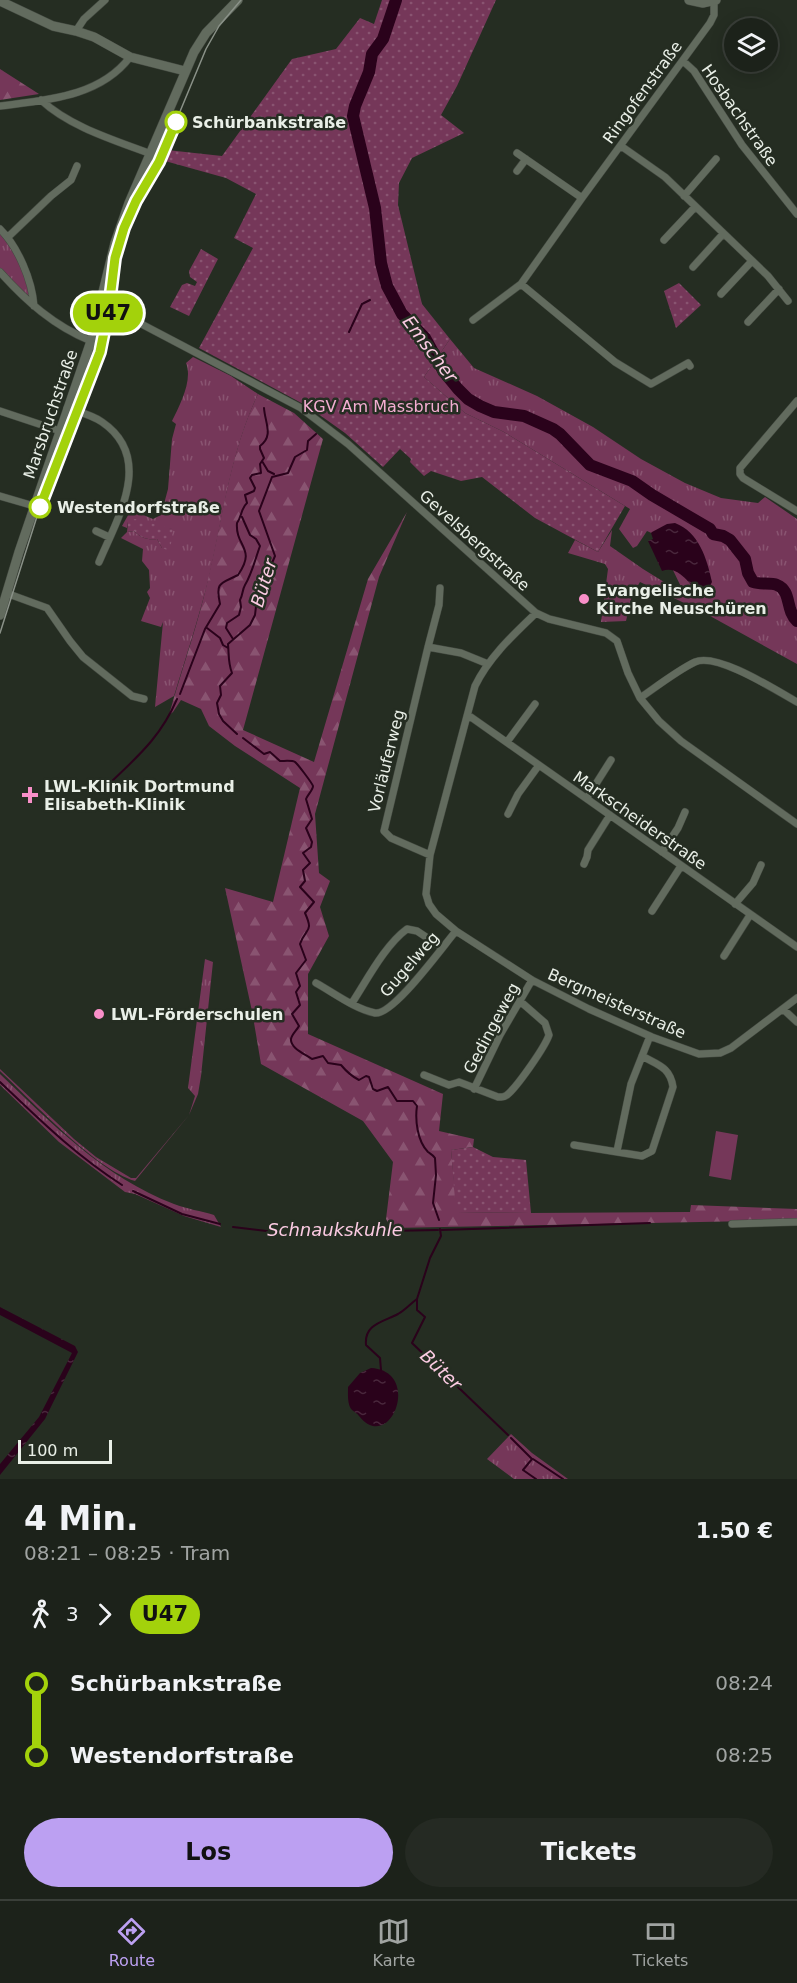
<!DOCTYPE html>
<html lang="de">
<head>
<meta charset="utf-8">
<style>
  body { margin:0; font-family:"DejaVu Sans",sans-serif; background:#252a23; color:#f1f3f6; height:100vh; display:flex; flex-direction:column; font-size:22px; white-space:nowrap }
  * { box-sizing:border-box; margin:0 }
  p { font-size:20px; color:#a0a4a2 }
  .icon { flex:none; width:33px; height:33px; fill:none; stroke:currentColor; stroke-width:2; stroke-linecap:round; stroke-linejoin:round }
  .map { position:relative; height:1479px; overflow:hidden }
  .details { display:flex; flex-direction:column; background:#1c221a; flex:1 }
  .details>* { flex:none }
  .badge { padding:0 12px; border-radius:20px; font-size:21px; line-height:39px }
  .buttons { position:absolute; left:724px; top:18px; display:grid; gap:12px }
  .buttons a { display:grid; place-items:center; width:54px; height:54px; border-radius:50%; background:#1c221a; box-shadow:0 3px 15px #0003,0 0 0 2px #3a3f39; font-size:30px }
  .scale { position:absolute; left:18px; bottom:15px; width:94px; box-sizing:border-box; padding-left:6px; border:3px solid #e9efe7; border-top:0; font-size:16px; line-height:21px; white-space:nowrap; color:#e9efe7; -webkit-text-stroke:4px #252d22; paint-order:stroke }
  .map>.badge { position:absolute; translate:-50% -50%; box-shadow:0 0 0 3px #fff }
  .legs { display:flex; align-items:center; gap:9px; height:66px; padding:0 24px; font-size:20px }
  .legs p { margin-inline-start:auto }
  .overview { display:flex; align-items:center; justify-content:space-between; height:102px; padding:0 24px }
  h1 { font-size:33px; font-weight:600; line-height:45px }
  .cta { display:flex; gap:12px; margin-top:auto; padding:12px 24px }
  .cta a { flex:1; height:69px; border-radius:36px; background:#bca0f2; color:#111; font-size:24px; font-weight:600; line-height:69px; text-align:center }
  .cta a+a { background:#252a23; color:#f1f3f6 }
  ul { padding:0 24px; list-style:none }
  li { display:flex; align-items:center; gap:21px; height:72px; font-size:22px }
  li i { display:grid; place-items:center; width:9px; height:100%; margin:0 8px; background:currentColor }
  li i::after { content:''; width:15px; height:15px; margin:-8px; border:4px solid; border-radius:50%; background:#1c221a }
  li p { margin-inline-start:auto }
  li:first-child i { background:linear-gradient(#0000 50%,currentColor 0) }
  li:last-child i { background:linear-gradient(currentColor 50%,#0000 0) }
  .menu { display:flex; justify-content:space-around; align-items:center; height:84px; border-top:2px solid #3a3f39; background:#1c221a; font-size:16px; color:#a0a4a2 }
  .menu a { display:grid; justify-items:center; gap:3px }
  .menu .on { color:#bca0f2 }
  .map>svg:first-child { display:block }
  .grass { fill:url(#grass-tufts) }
  .forest { fill:url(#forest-firs) }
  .park { fill:url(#park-dots) }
  .pitch { fill:#753759 }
  .water { fill:url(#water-ripples) }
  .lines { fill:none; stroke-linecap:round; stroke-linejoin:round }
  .stream { stroke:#2a021b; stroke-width:2 }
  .river { stroke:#2a021b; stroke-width:12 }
  .street-casing { stroke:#434940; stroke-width:8 }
  .secondary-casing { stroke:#434940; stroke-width:10 }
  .street { stroke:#626b5e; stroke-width:7 }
  .secondary { stroke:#626b5e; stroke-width:9 }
  .tram { stroke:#8a9188; stroke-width:1.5 }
  .line-1-casing { stroke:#fff; stroke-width:14 }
  .line-1 { stroke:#a3d20b; stroke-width:9 }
  .stop-1-dot { fill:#fff; stroke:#a3d20b; stroke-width:3 }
  .poi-dot { fill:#f98fc8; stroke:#252d22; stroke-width:2 }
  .labels { text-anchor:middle; stroke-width:5; stroke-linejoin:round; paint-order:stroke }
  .street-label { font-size:16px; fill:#e9efe7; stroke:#252d22 }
  .stop-label { font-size:16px; font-weight:bold; fill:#e9efe7; stroke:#252d22; text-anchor:start }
  .park-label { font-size:16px; fill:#f4aed2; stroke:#252d22 }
  .poi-label { font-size:16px; font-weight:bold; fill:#e9efe7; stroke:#252d22; text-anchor:start }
  .water-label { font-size:18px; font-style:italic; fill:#fccbe3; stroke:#252d22 }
</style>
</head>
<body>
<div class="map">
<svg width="797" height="1479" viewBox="0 0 797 1479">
  <defs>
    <pattern id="grass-tufts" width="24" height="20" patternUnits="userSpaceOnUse" patternTransform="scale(1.5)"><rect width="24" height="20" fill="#753759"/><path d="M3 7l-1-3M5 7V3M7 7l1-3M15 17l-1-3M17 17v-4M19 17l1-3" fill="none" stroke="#895471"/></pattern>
    <pattern id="forest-firs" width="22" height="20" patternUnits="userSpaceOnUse" patternTransform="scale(1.5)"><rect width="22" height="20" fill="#753759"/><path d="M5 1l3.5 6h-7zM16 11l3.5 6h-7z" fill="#895471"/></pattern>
    <pattern id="park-dots" width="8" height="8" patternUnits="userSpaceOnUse" patternTransform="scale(1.5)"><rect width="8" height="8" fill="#753759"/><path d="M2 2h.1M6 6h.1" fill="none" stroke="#895471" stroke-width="1.8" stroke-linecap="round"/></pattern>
    <pattern id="water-ripples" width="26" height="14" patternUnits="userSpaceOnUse" patternTransform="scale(1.5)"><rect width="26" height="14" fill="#2a021b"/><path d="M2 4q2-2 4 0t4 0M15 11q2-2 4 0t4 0" fill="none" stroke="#49273c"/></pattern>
  </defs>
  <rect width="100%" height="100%" fill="#252d22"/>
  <path class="grass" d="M0 232C12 246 30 278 30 297L25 296 0 268Z
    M450 339 474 368 537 396 593 427 641 459 685 483 721 498 758 503 765 497 797 519V664L701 611 640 582 632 595 626 621 601 622 608 569 605 564 568 553 575 540 598 552 612 530 610 546 643 569 685 595 656 535 647 531 637 546 633 548 619 529 630 509 504 432 465 413 424 377Z
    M193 357 231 376 258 394C231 451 223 515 209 577 199 617 186 657 174 696L155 707 163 622 161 627 141 621 150 598 147 592 150 588 149 570 142 561 143 549 121 538 127 532 134 531C141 538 147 540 157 539L162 548 172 529 128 522 127 528 122 526 131 510 153 519 161 515 168 489 172 439 176 424 172 421C180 405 193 380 186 363Z
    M205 959 213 962 201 1076 198 1094 189 1115 135 1181C95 1169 32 1101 0 1071V1069L74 1139 96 1157 131 1178H136L189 1115 195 1096 188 1088Z
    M0 1074C53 1125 104 1177 174 1204 187 1209 201 1211 214 1215L221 1227 184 1216 135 1194 125 1192 59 1142 0 1085Z
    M511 1434 532 1453 568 1479H514L487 1459Z"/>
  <path class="forest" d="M0 69 39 94 0 100Z
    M258 394 294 413 323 439 243 730 314 762 368 579 407 512 379 577 315 814 319 873 330 881 320 907 329 936 308 974V1034L443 1094 439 1131 474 1139 473 1147 451 1150 457 1212 531 1213 690 1212 691 1205 797 1209V1220L391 1228 386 1219 393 1162 363 1121 261 1064 252 1011 225 888 273 902 300 788 235 746 209 726 201 709 181 700 173 712 169 715C182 668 199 622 209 575 223 514 231 450 258 394Z"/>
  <path class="park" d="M382 0H496L457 86 441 115 464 133 412 158 399 183 398 205 422 304 450 339 424 377 465 413 504 432 625 506 598 552 535 518 482 477 461 481 431 471 424 476 410 462 411 459 400 449 383 467 345 433 307 406 199 348 253 248 234 238 256 194 226 178 165 161 167 150 222 156 292 59 336 49 360 18 374 24Z
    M201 249 218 259 189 316 170 307 182 285 187 283 195 286 197 282 190 277 189 271Z
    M679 283 701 305 676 328 664 291Z
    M135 519 173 529 170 551 162 548 157 539C147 540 141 538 134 531L127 532 128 522Z
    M473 1147 493 1157 526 1160 531 1213 456 1212 451 1150Z"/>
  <path class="pitch" d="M716 1131 738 1135 731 1180 709 1176Z"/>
  <path class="water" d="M675 523C699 532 707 559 712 582L705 596 701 597C691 586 679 564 662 571L648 541 653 539 651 533 652 532 667 524Z
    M0 1307 75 1346 78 1352 45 1419 0 1475V1464L39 1417 72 1353 0 1315Z
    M371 1368C423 1371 390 1455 359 1416 357 1413 354 1412 352 1410 347 1405 348 1393 348 1387L360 1373Z"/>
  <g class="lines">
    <path class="stream" d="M386 292 389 291
      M349 332 362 304 370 300
      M262 461 268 471 274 474
      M207 628 220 638 223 645 228 648
      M233 639 226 628 227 623 239 615 241 607 240 600C243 595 242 590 245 585 252 573 255 560 260 546L256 539 250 535 242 517
      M180 694 205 629 220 604C215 581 221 584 238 575 257 548 235 547 237 523 242 516 241 508 247 503L245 495 254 491 255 488 250 478 252 475 261 473 260 464 264 458 260 449V446C274 436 265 423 264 408
      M237 734 223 721 219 714 217 703 221 695 220 686 232 673C228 663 229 655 228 644L250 625 255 615 257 598 275 556 259 511 272 477 288 473 295 457 307 450 308 441 316 434
      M243 738 264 754 270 752 280 761C285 761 292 760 295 762 297 763 312 783 313 786 313 790 308 794 306 799L312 819 306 828 312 842 311 847 303 853 310 863 303 870 305 881 300 887 314 902 305 913C314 933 306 927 300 944L306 960 296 973 300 986 296 992 300 1005 292 1014 299 1026C297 1030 292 1034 291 1039 290 1048 305 1054 312 1059L323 1056 328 1063 341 1065C346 1071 351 1076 359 1080L366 1076 369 1077 373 1089 377 1091 388 1087 397 1101H413L417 1106C415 1119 417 1141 428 1152 431 1154 433 1155 435 1158L436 1175 433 1203 439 1220
      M102 791C133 760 159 741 177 699
      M0 1082C40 1120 74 1154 122 1185
      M133 1191 182 1214 220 1224
      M233 1227 283 1233 438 1230
      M440 1229 441 1236 430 1258 417 1299V1310L425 1317 412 1343 508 1435
      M441 1230 650 1223
      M381 1370 380 1358 366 1345C364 1324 383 1322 398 1314 405 1310 410 1304 417 1299
      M511 1438 532 1459 523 1470 536 1479
      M533 1459 563 1479"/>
    <path class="river" d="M396 0 383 39 372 54 369 72 355 106 353 116 375 208 381 263 387 286 402 314 425 338 444 372 458 389 468 399 480 406 494 412 524 416 553 429 560 434 590 465 632 481 652 495 710 529 713 534 723 536 730 540 745 559 748 573 753 582C761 585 770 582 777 585 792 591 785 610 797 621"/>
    <defs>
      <path id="street" d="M76 31 84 19 105 0
        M683 61 694 71 742 145 797 214
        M41 100C70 127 114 140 151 154
        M0 106C46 100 100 97 130 57
        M621 146 665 177 768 276 788 301
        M517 153 582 198
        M517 171 526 159
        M684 196 716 159
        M0 229C18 247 32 280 34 306
        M8 237 51 196 71 180 77 166
        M664 240 695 207
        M693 267 723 234
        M0 272C26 301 54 326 91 341
        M521 284 615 362 651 384 688 363 690 366
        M721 294 752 261
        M99 306 109 307 301 408 348 444 536 613 549 619 606 633 617 641 628 673 640 698 659 721 681 741 797 824
        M473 320 521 284 582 198 710 23 714 15V1
        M748 322 779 289
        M797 401 740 468V474L743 478 797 511
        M67 408C79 412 92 415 102 422 155 458 117 519 99 562
        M0 411 60 431
        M0 496 34 506
        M96 531 109 537
        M6 593 47 608 70 641 83 657 132 696 144 699
        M536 613C513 635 489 657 475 686L430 855 426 894 429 904 436 914 456 931 532 980 589 1009 652 1037 699 1054 720 1053 731 1048 797 998
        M428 647 439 605 440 588
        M640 698C656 687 678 670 695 662 717 652 777 691 797 702
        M468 715 797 947
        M507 742 535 704
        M587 798 611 760
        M508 814 518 794 539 765
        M662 852 678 828 685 812
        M430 855 391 838 384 831 428 647 461 653 488 664
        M584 864 587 857 588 850 610 815
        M735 904 753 883 761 865
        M652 911 681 866
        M724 956 750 915
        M316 983C334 993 355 1009 375 1013 393 1016 443 946 456 931
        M352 1003C367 980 385 945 407 929L417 931 441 947
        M783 1009 797 1022
        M424 1075 449 1085 459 1082 498 1097C503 1097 503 1098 507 1095 517 1087 545 1047 549 1035L545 1023 521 1002
        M474 1089 500 1035 532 980
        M574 1145 642 1156 652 1151 673 1087C670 1067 658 1065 642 1056
        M617 1151 631 1084 650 1036
        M732 1224 797 1222"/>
      <path id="secondary" d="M689 0 703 3 716 0
        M0 1 53 26 76 31 94 37 130 57 185 71
        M0 615 19 552 91 341 115 243 129 203 194 52 206 33 238 0"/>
    </defs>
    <use href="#street" class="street-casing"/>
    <use href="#secondary" class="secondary-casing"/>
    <use href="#street" class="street"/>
    <use href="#secondary" class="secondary"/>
    <path class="tram" d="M0 633 40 507 100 352 109 307 115 258 124 228 136 201 159 162 206 49 219 26 241 0"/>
  </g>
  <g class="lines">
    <defs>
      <path id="line-1" d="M40 507 100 352 109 307 115 258 124 228 136 201 159 162 176 122"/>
    </defs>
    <use href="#line-1" class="line-1-casing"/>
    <use href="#line-1" class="line-1"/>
  </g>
  <g class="stop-1-dot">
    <circle cx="176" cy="122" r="10"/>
    <circle cx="40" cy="507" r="10"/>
  </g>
  <g class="poi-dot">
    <circle cx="584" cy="599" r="6"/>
    <path d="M27 786h6v6h6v6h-6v6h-6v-6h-6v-6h6z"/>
    <circle cx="99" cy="1014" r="6"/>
  </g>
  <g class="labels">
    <g class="street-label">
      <text transform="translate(642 92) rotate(-54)" y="6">Ringofenstraße</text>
      <text transform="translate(740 115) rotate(55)" y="6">Hosbachstraße</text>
      <text transform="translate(50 414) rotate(-71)" y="6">Marsbruchstraße</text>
      <text transform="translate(475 540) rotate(42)" y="6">Gevelsbergstraße</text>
      <text transform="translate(386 761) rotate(-76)" y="6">Vorläuferweg</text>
      <text transform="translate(640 820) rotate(35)" y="6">Markscheiderstraße</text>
      <text transform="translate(409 964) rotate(-49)" y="6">Gugelweg</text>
      <text transform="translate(617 1003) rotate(24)" y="6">Bergmeisterstraße</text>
      <text transform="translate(491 1028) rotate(-62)" y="6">Gedingeweg</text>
    </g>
    <g class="stop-label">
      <text x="192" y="128">Schürbankstraße</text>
      <text x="57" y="513">Westendorfstraße</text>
    </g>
    <g class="park-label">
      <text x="381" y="412">KGV Am Massbruch</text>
    </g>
    <g class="poi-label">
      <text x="596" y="596">Evangelische<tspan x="596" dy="18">Kirche Neuschüren</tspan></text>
      <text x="44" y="792">LWL-Klinik Dortmund<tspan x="44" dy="18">Elisabeth-Klinik</tspan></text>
      <text x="111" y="1020">LWL-Förderschulen</text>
    </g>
    <g class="water-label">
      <text transform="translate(430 349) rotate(53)" y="6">Emscher</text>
      <text transform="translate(264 583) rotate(-73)" y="6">Büter</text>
      <text x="335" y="1236">Schnaukskuhle</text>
      <text transform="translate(441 1370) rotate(44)" y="6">Büter</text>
    </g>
  </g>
</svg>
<div class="buttons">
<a><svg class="icon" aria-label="layers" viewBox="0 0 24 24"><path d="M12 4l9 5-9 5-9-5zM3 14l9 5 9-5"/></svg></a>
</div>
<div class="scale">100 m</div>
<b class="badge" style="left:108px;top:313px;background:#a3d20b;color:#111">U47</b>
</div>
<section class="details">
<div class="overview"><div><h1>4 Min.</h1><p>08:21 – 08:25 · Tram</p></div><b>1.50 €</b></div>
<div class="legs"><svg class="icon" aria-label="walk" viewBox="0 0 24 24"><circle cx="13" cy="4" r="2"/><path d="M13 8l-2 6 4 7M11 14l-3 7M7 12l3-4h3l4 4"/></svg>3<svg class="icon" aria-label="forward" viewBox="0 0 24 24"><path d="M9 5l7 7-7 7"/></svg><b class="badge" style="background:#a3d20b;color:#111">U47</b></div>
<ul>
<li><i style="color:#a3d20b"></i><b>Schürbankstraße</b><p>08:24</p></li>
<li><i style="color:#a3d20b"></i><b>Westendorfstraße</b><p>08:25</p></li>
</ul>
<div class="cta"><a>Los</a><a>Tickets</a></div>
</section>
<nav class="menu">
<a class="on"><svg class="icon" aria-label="directions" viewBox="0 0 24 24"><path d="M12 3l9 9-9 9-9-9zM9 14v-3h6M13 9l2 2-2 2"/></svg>Route</a>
<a><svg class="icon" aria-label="map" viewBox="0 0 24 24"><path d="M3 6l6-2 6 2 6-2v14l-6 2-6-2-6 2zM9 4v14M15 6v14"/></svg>Karte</a>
<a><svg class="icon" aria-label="tickets" viewBox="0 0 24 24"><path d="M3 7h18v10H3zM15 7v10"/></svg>Tickets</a>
</nav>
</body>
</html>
